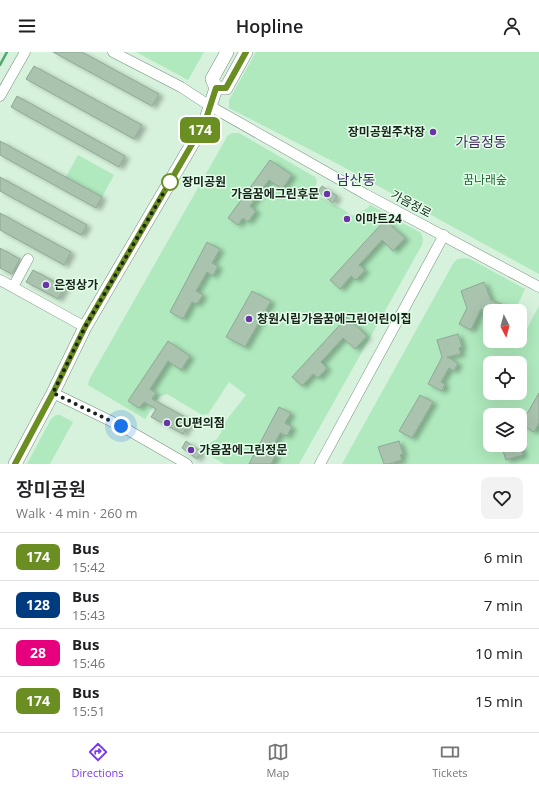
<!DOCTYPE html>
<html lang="en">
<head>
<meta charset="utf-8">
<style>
  body { margin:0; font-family:"Open Sans","Noto Sans KR",sans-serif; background:#f2f2f2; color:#202124; height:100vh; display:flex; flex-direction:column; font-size:15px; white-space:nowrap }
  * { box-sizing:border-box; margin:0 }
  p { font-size:13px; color:#757577 }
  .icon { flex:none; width:22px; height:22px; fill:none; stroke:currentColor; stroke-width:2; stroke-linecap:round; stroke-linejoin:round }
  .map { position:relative; height:412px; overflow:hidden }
  .side { display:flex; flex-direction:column; background:#fff; flex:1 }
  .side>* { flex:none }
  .badge { padding:0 8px; border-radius:6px; font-size:14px; line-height:26px }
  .needle { width:26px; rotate:174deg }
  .controls { position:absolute; left:483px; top:252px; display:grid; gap:8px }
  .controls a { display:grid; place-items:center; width:44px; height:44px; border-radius:8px; background:#fff; box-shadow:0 4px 16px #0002; font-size:20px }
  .you { position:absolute; width:20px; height:20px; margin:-10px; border:3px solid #fff; border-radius:50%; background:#1a73e8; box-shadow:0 0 0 6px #1a73e833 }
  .map>.badge { position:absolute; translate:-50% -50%; box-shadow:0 0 0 2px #fff }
  .round { display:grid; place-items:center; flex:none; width:42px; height:42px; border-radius:8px; background:#f2f2f2 }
  .overview { display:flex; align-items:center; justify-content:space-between; height:68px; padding:0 16px }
  h1 { font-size:19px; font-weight:600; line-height:30px }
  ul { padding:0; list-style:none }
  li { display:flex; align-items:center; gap:12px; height:48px; padding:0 16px; border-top:1px solid #e0e0e0 }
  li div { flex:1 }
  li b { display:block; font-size:15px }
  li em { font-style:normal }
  li .badge { min-width:44px; font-weight:700; text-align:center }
  header { display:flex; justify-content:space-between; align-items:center; height:52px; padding:0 16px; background:#fff; font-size:18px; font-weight:600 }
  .tab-bar { display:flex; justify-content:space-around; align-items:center; height:56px; border-top:1px solid #e0e0e0; background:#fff; font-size:11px; color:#757577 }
  .tab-bar a { display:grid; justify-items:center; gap:2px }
  .tab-bar .active { color:#7c3aed }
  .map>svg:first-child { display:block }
  .green { fill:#afe9bd; fill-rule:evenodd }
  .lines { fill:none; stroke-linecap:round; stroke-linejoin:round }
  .stream { stroke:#50a96c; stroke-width:2.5 }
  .building { fill:#a9c3af; stroke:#8ea894; filter:url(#shadow) }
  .minor-casing { stroke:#758f7b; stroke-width:11 }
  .major-casing { stroke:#758f7b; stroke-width:14 }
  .minor { stroke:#fff; stroke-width:10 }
  .major { stroke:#fff; stroke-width:13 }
  .line-casing { stroke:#fff; stroke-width:9 }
  .line { stroke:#6b8e23; stroke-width:6 }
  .walk { stroke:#19231b; stroke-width:4; stroke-dasharray:0 7.2 }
  .poi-dot { fill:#6c32a8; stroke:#e3ffe9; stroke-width:1.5 }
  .stop-dot { fill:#fff; stroke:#6b8e23; stroke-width:2 }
  .labels { text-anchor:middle; stroke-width:3; stroke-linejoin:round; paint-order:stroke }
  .poi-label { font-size:12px; font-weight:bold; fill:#19231b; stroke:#e3ffe9; text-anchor:start }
  .park-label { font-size:12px; fill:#26653b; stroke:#e3ffe9 }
  .stop-label { font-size:12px; font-weight:bold; fill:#19231b; stroke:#e3ffe9; text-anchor:start }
  .street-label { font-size:12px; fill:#19231b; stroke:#e3ffe9 }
  .quarter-label { font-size:14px; fill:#452b66; stroke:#e3ffe9 }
</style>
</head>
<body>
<header><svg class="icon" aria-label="menu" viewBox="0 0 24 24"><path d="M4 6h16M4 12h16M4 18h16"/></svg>Hopline<svg class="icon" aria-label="person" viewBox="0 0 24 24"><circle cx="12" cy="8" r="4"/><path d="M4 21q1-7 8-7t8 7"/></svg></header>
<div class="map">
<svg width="539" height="412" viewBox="0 0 539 412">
  <defs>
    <filter id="shadow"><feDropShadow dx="4.5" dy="2.5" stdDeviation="2" flood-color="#0004"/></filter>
  </defs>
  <rect width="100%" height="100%" fill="#d6f1dc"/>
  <path class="green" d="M136 0H204L188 28Z
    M256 0H539V222L338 112 229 56V48Z
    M232 81H239L315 125 317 129 314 140V142L343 157 352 164 368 156 370 153 421 181 423 187 422 193 299 412H224L202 399 206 393 217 387 221 381 222 374 246 343 229 330 208 362 202 363 167 342 160 344 145 367 88 333 89 328 228 83Z
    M78 103 114 123 102 145 66 125Z
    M465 206 470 207 525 237 515 259H490V289H501L516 297 539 254V412H342L454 210 458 207ZM490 311H520V341H490ZM490 363H520V393H490Z
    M56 363H60L73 370 50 412H27L51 367Z"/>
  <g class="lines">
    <path class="stream" d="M0 13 7 0"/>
  </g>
  <path class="building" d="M53 0H82L159 42 152 54Z
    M34 14 142 73 134 87 26 27Z
    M17 44 125 104 119 115 11 55Z
    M0 89 102 145 96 156 0 103Z
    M270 108 292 123 282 137 269 128 250 154 256 159 248 170 243 166 238 173 228 166Z
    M0 125 87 173 81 183 0 139Z
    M322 134 337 144 333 151 318 140Z
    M0 161 71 200 64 213 0 178Z
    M385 168 405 186 393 199 382 188 359 213 365 218 356 228 351 224 340 237 330 228Z
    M207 190 220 197 212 211 218 214 213 224 207 220 196 239 203 243 197 252 192 250 183 267 170 260Z
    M0 196 20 207 12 222 0 216Z
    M33 218 65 235 58 247 26 230Z
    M484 230 491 248 506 254 504 259H486L481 257 471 278 459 272 467 256 461 239Z
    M252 239 271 249 245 295 226 285Z
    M347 265 367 284 355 297 343 286 321 310 327 316 318 326 313 322 302 334 292 325Z
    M458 282 462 295 459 296 461 302 447 305 458 311 454 319 449 316 441 330 445 332 442 339 428 332 442 305 437 288Z
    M168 289 190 304 181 318 168 309 150 337 156 341 152 347 191 368 183 382 151 365 156 357 144 350 139 356 128 349Z
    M539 341V371L534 380 521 372Z
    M420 343 433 350 412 386 399 379Z
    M279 355 291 361 285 371 292 375 287 384 280 381 270 400 276 403 271 412H249Z
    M186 389 201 400 197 407 182 396Z
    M399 389 403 402 400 403 402 408 389 412H384L378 395Z
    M501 393H520L523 403 506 408Z"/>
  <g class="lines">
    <defs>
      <path id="minor" d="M113 0 181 35 210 54 365 142 539 235
        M0 44 25 0
        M0 228 85 275
        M13 235 28 207
        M53 341 121 374 187 412
        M320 412 444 183"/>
      <path id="major" d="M216 36H226L246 0
        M15 412 53 341 85 275 205 70 216 36 212 27 227 0"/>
    </defs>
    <use href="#minor" class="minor-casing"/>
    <use href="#major" class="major-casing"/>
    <use href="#minor" class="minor"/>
    <use href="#major" class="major"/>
  </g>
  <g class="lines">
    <defs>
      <path id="line" d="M15 412 53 341 85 275 205 70 216 36H226L246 0"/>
    </defs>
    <use href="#line" class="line-casing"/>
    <use href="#line" class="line"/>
    <path class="walk" d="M121 374 53 341 85 275 174 123 170 130"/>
  </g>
  <g class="poi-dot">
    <circle cx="433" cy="80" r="4"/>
    <circle cx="327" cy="142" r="4"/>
    <circle cx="347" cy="167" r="4"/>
    <circle cx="46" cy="233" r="4"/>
    <circle cx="249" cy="267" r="4"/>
    <circle cx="167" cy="371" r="4"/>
    <circle cx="191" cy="398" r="4"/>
  </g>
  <circle class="stop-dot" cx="170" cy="130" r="8"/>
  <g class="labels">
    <g class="poi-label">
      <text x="425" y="84" text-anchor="end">장미공원주차장</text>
      <text x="319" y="146" text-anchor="end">가음꿈에그린후문</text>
      <text x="355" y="171">이마트24</text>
      <text x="54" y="237">은정상가</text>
      <text x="257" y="271">창원시립가음꿈에그린어린이집</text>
      <text x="175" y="375">CU편의점</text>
      <text x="199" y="402">가음꿈에그린정문</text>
    </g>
    <g class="park-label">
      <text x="485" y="132">꿈나래숲</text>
    </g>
    <g class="stop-label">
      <text x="182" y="134">장미공원</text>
    </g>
    <g class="street-label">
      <text transform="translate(411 152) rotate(28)" y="4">가음정로</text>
    </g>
    <g class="quarter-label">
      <text x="481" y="95">가음정동</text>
      <text x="356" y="133">남산동</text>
    </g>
  </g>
</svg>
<div class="controls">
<a><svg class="needle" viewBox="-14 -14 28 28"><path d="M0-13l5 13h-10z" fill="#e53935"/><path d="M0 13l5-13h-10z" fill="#757577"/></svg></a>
<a><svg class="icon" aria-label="locate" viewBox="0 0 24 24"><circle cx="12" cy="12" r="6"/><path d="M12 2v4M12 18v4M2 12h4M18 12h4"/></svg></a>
<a><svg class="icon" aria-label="layers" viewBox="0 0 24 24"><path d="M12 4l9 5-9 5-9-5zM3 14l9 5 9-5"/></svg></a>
</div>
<div class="you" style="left:121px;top:374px"></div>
<b class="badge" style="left:200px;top:78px;background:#6b8e23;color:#fff">174</b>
</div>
<section class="side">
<div class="overview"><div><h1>장미공원</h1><p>Walk · 4 min · 260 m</p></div><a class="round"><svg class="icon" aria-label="heart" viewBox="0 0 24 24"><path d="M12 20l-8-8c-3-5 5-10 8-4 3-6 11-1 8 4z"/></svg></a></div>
<ul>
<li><span class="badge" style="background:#6b8e23;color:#fff">174</span><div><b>Bus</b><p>15:42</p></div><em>6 min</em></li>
<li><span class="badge" style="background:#003b80;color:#fff">128</span><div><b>Bus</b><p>15:43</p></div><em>7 min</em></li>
<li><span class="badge" style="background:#e6007e;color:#fff">28</span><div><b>Bus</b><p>15:46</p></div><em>10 min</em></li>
<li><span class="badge" style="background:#6b8e23;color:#fff">174</span><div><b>Bus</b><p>15:51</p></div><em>15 min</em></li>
</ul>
</section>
<nav class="tab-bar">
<a class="active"><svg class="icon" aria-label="directions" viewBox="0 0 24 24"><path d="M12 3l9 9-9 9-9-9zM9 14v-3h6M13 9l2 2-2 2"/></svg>Directions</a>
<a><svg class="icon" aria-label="map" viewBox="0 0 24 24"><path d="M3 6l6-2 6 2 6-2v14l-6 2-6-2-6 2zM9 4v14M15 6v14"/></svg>Map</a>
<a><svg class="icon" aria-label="tickets" viewBox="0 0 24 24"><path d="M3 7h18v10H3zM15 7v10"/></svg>Tickets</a>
</nav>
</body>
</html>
